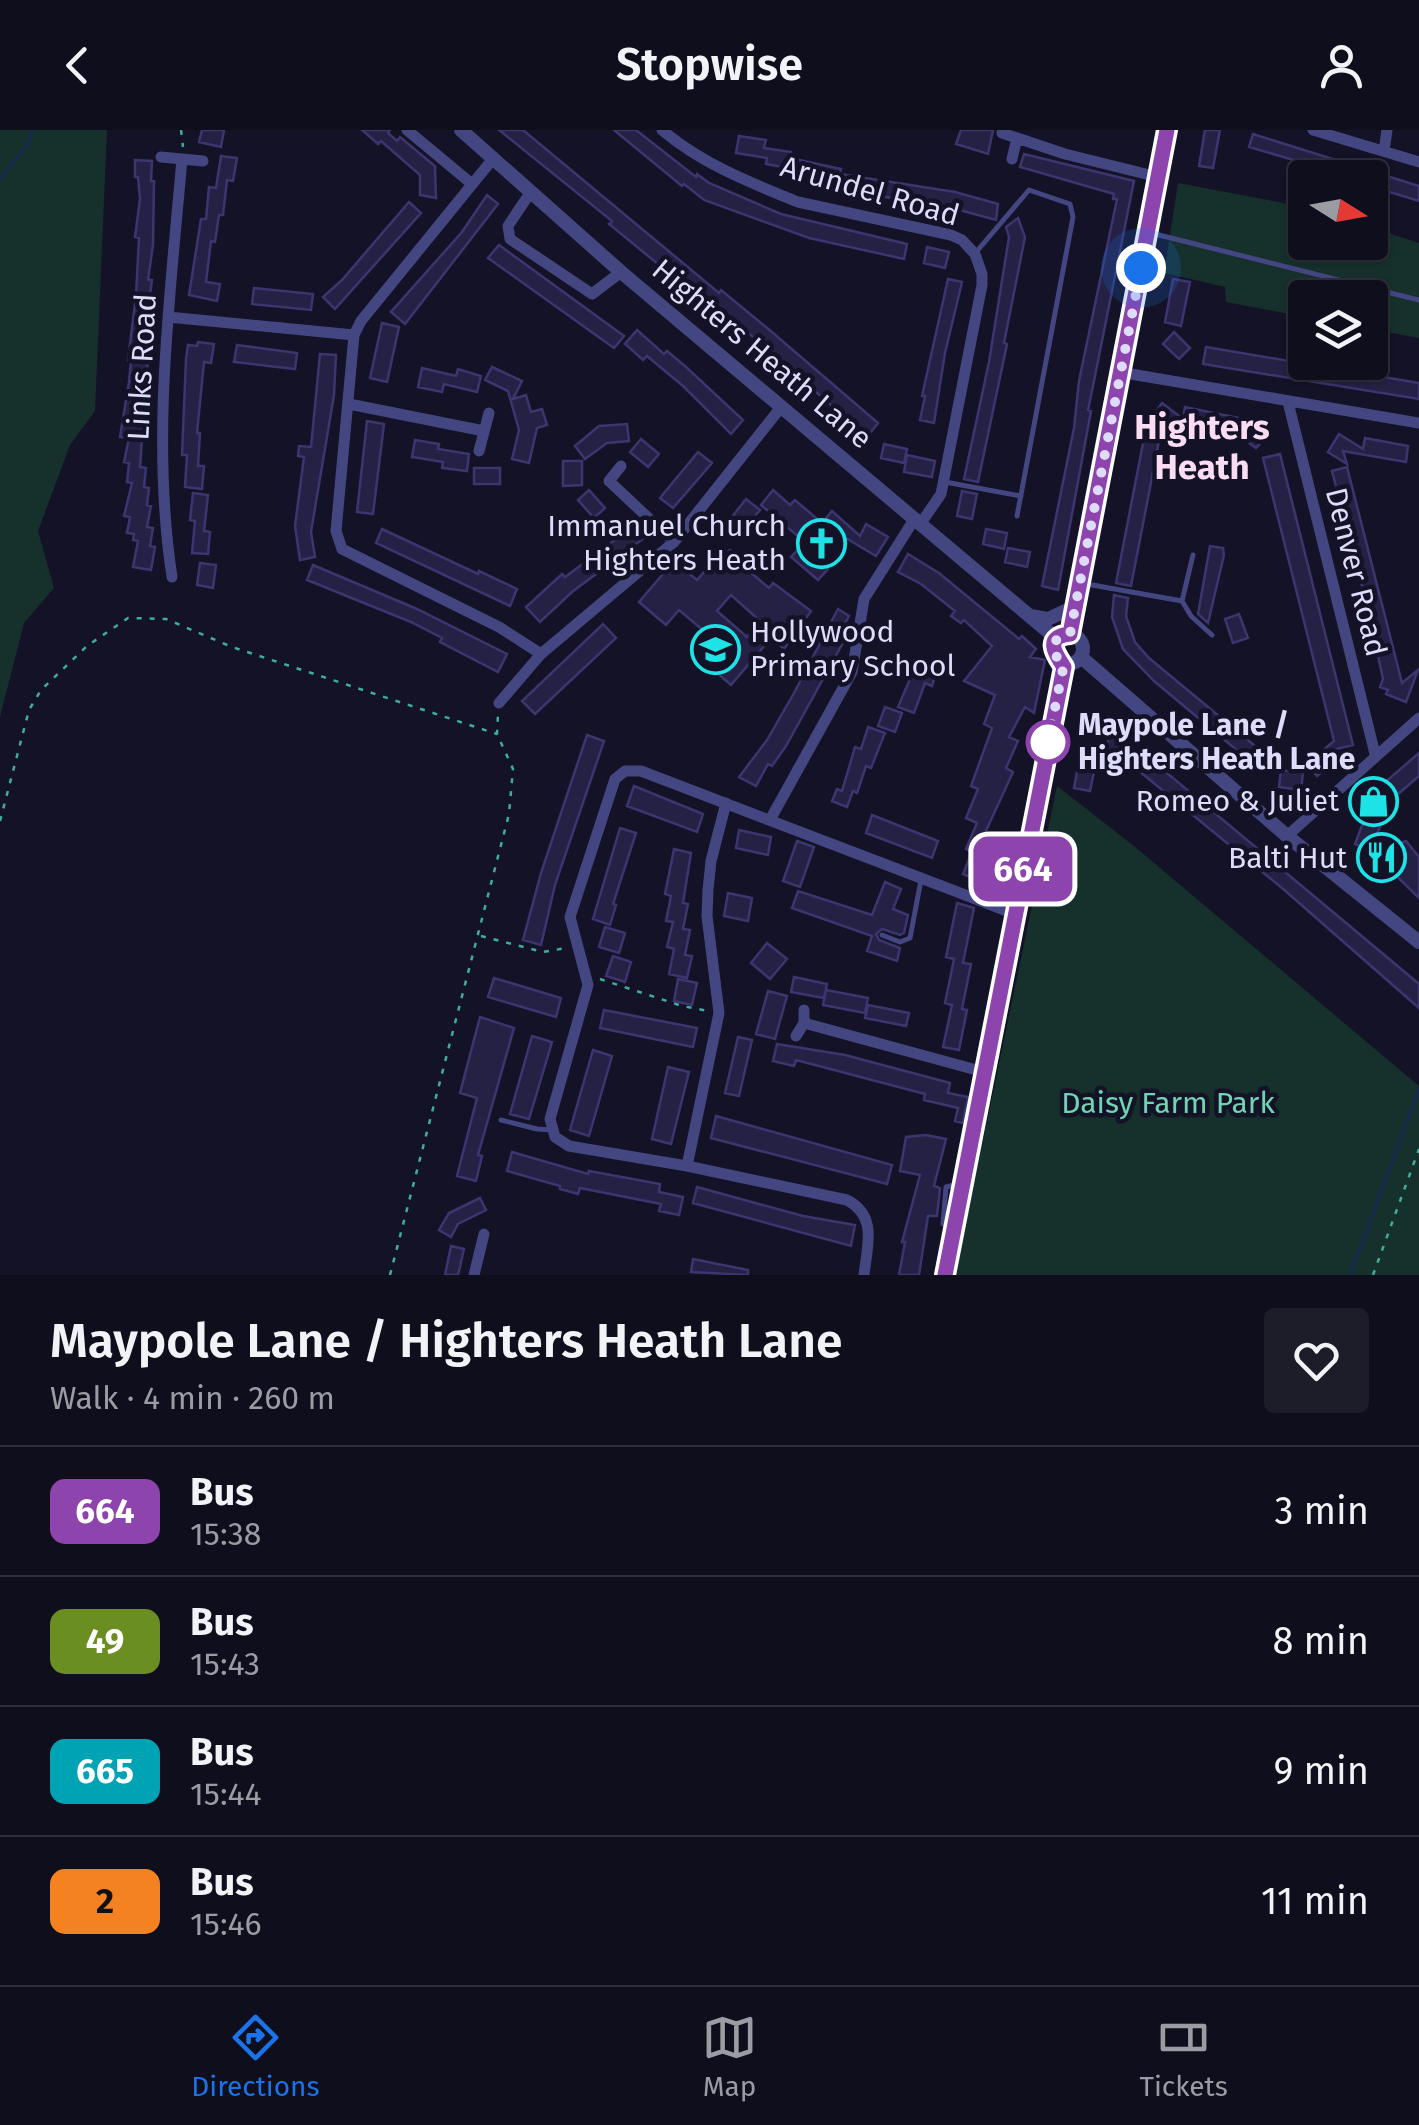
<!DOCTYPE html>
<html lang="en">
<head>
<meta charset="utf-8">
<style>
  body { margin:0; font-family:"Fira Sans",sans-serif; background:#1d1c29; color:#f1f3f6; height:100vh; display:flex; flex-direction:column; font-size:38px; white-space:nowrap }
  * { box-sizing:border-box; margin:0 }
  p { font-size:32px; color:#9b9ca3 }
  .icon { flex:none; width:55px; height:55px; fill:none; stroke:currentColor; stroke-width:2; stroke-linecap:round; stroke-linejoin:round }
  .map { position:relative; height:1145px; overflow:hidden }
  .side { display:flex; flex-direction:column; background:#0f0e1c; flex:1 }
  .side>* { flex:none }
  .badge { padding:0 20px; border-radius:15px; font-size:35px; line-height:65px }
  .needle { width:65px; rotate:101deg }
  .fabs { position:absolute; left:1288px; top:30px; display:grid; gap:20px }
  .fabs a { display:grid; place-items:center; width:100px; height:100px; border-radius:10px; background:#0f0e1c; box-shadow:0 2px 8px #0004,0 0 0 2px #2f2e3b; font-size:50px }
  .you { position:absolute; width:50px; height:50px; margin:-25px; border:8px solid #fff; border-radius:50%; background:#1a73e8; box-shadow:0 0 0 15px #1a73e833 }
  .map>.badge { position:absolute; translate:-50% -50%; box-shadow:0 0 0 5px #fff }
  .round { display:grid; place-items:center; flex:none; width:105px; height:105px; border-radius:10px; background:#1d1c29 }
  .overview { display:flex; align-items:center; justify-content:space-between; height:170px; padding:0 50px }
  h1 { font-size:48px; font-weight:600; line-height:75px }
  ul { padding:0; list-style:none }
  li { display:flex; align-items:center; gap:30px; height:130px; padding:0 50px; border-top:2px solid #2f2e3b }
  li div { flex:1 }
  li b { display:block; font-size:38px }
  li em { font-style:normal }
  li .badge { min-width:110px; font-weight:700; text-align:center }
  header { display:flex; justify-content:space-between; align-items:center; height:130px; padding:0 50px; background:#0f0e1c; font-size:45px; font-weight:600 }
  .menu { display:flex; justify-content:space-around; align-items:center; height:140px; border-top:2px solid #2f2e3b; background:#0f0e1c; font-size:28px; color:#9b9ca3 }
  .menu a { display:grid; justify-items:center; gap:5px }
  .menu .on { color:#1a73e8 }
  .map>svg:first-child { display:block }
  .green { fill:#16302c }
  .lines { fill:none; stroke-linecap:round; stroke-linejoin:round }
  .stream { stroke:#142c48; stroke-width:4 }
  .building { fill:#252145; stroke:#3c356f; stroke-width:2.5; fill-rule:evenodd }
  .path { stroke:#3ead9d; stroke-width:2.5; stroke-dasharray:5 8; stroke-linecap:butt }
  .service { stroke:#434680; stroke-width:5 }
  .minor { stroke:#434680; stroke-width:11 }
  .tertiary { stroke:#434680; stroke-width:14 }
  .line-casing { stroke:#fff; stroke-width:22 }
  .line { stroke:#8e44ad; stroke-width:15 }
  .walk { stroke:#dddcfb; stroke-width:10; stroke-dasharray:0 18 }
  .stop-dot { fill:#fff; stroke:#8e44ad; stroke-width:5 }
  .labels { text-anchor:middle; stroke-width:9; stroke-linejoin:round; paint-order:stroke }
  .street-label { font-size:30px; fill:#dddcfb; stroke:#141226 }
  .poi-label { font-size:30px; fill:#dddcfb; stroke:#141226; text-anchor:end }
  .stop-label { font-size:30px; font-weight:bold; fill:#dddcfb; stroke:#141226; text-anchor:start }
  .park-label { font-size:30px; fill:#6fd4b2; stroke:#141226 }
  .quarter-label { font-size:35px; font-weight:bold; fill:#fbddf3; stroke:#141226 }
</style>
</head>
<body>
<header><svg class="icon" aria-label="back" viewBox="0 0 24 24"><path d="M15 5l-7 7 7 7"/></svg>Stopwise<svg class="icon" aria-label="person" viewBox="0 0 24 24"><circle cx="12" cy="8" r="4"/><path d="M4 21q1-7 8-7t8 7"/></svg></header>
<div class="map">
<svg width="1419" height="1145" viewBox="0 0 1419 1145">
  <rect width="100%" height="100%" fill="#141226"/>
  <path class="green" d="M0 0H107L95 281 70 315 38 401 54 458 24 493 0 587Z
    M1178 53 1305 77V112H1370V97L1419 113V208L1370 199V168H1305V187L1226 172 1225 157 1164 143Z
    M1057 656 1134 716 1419 956V1145H955Z"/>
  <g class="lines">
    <path class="stream" d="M0 49 28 14 32 0
      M1350 1145 1419 960"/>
  </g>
  <path class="building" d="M202 0H224L221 17 199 12Z
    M362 0H390L388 3 397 11 400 7 435 36 436 68 420 65V45L381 11 378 14Z
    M499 0H523L719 163 721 160 766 197 878 293 867 307 763 215 704 168 702 170 609 94 612 91Z
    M614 0H636L696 47 697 44 709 53 781 84 907 114 904 129 809 108 704 70 684 54 682 56Z
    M961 0H993L988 24 956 14Z
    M1205 0H1220L1213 38 1199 36Z
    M1253 4 1419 56V71L1370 56V48H1338L1307 34 1249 17Z
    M739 6 766 10 764 18 791 22 790 28 841 39 840 44 955 62 998 74 996 90 948 77 841 60 842 55 791 44 792 39 766 34 767 28 736 23Z
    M1024 24 1134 51 1093 256 1088 280 1091 281 1058 460 1042 456 1074 298 1079 251 1117 69H1113L1114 64 1020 37Z
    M221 26 237 28 233 51 227 50 223 85H219L215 112 211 111 206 152 220 154 217 171 189 165 201 89H206L209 57 216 58Z
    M135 30 152 31 151 51H154L153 115 148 150H152L149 172H152L140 337 146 338 144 357 149 358 147 375 151 376 147 397 153 398 150 416 155 417 151 440 133 437 138 411 133 410 134 404 127 403 130 387 124 386 132 353 127 352 129 333 124 332 129 308 120 307 129 252 131 230H128L136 166 139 108 135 107 140 69 138 47H135Z
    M487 65 498 74 405 194 391 182 462 102Z
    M409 72 421 83 335 179 323 167 342 150Z
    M1018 88 1025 107 1004 213 1007 214 978 352 964 349 989 232 1009 107 1006 97Z
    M499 115 624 206 614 218 488 128Z
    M927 117 949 122 945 138 924 133Z
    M948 149 962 152 945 223 934 293 920 290 925 266H922Z
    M1173 149 1190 152 1181 196 1165 192Z
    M254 158 313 164 311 180 252 174Z
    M382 193 399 197 387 252 370 248Z
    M637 200 664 224 667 221 685 236 743 290 731 304 683 256 647 226 643 230 625 214Z
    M1174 202 1190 218 1179 229 1163 214Z
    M198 212 214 214 211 233 204 232 197 303H200L198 336H204L202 359 185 357 187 325H182L186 229 188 215 197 216Z
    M237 215 297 223 295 239 234 232Z
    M1206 217 1419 253V269L1203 234Z
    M320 224 336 225 334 265 311 402 315 427 300 430 295 396 304 327 298 326 299 316 311 317Z
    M492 237 522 251 513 269 526 265 531 282 542 279 547 295 537 298 529 333 512 329 519 300 508 261 485 250Z
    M422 238 456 246 458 239 481 246 477 262 444 254 442 262 418 257Z
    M1162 273 1183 289 1185 277 1253 291 1269 303 1256 318 1232 301 1168 290 1161 300 1149 291Z
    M367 291 384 294 373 384 357 382Z
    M627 294 629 311 607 313 585 329 575 316 599 296Z
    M1339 304 1363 319 1365 308 1408 316 1406 332 1343 321 1347 334 1328 322Z
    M1144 308 1159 311 1131 456 1116 453Z
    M641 309 659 324 648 337 630 322Z
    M415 310 439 314 438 319 469 324 467 341 442 338 443 332 412 327Z
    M884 314 907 319 904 333 881 328Z
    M698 322 712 333 673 378 660 368Z
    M1280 324 1353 615 1324 622 1333 633 1317 646 1307 634 1334 611 1263 328Z
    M907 325 935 331 932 347 904 342Z
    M563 331H582V355L563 356Z
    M1347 337 1402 553 1418 540 1406 572 1386 564 1388 560 1380 557 1383 549 1367 475 1332 341Z
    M474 338H500V354H474Z
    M589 360 605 378 594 388 578 370Z
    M773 360 790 375 795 370 822 393 832 381 860 406 866 394 888 407 876 426 844 407 821 433 828 439 818 450 791 427 805 412 761 375Z
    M962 361 977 364 972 389 957 386Z
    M193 363 208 365 204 401 210 402 208 424 192 423 195 391 190 390Z
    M746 369 760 380 744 399 731 388Z
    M639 392 648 405 572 462 540 492 526 477 562 444 565 447Z
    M382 399 478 444 479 441 517 459 510 476 376 413Z
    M986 399 1007 403 1004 419 983 414Z
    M1210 416 1223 418 1224 425 1208 493 1198 484Z
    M1008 418 1030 422 1027 437 1005 432Z
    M730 420 747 429 742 435 769 458 773 453 811 481 784 519 771 508 731 555 715 541 730 523 679 480 666 495 639 472 674 431 697 450 721 422 725 425ZM731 465 760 491 747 507 717 481Z
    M908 424 939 443 1019 509 1022 506 1036 519 1030 527 1045 530 1034 583 1025 577 1009 607 1018 611 1006 638 1013 642 985 703 992 706 975 749 963 744 972 722 966 719 977 693 966 688 978 659 971 656 992 598 984 594 995 565 964 551 992 516 964 490 961 493 951 486 955 481 921 454 898 442Z
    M200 433 216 435 213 458 197 455Z
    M313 435 417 479 507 524 498 542 440 512 442 508 411 492 307 450Z
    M1114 465 1128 468 1126 486 1135 512 1149 528 1272 630 1263 642 1154 551 1123 519 1112 487Z
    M838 479 849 486 838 507 844 511 786 616 772 636 768 634 756 656 739 647 767 610 794 563Z
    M1239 484 1248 508 1233 513 1225 489Z
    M603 494 616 508 535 584 522 571Z
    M916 535 936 542 932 556 925 553 914 583 898 577Z
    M885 577 902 583 895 602 878 596Z
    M868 597 885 603 871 638 866 636 857 663 853 661 847 677 832 671 837 659 842 661 855 617 861 619Z
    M587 605 604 611 555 755 541 815 523 810 541 743Z
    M1108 608 1131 609 1130 627 1108 626Z
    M1082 615 1099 618 1090 661 1074 658Z
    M1419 623V646L1390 671 1371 720 1355 714 1375 661Z
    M1149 628 1419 854V878L1282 758 1139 641Z
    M1281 640 1303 643 1301 660 1279 657Z
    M634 656 703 684 697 702 627 676Z
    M872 685 938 711 932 728 866 703Z
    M620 698 636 703 613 774 616 775 610 795 593 789Z
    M739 700 771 707 768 725 736 718Z
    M797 711 814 717 800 757 783 751Z
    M1406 711 1419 727V768L1378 728 1382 724 1377 722Z
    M674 719 691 723 683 773 688 774 683 799 690 800 685 825 692 826 687 848 669 844 674 819 667 817 673 792 666 791 671 766 665 764Z
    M885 752 901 759 893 779 908 785 904 803 900 805 882 799 876 804 879 810 900 818 897 831 867 821 872 806 792 778 798 761 872 785Z
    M728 763 752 768 748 791 724 786Z
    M957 773 974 778 963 833 971 834 962 879 967 880 959 920 943 917 952 875 945 873 954 829 946 827Z
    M605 797 625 803 619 823 599 817Z
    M767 813 787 829 770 849 751 833Z
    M613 826 631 832 625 852 606 846Z
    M794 847 827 854 824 868 791 862Z
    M494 848 561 868 556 887 488 867Z
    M678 849 697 853 692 875 674 871Z
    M826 860 868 868 865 883 823 875Z
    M768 861 787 866 775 909 756 904Z
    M868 875 909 883 906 896 865 888Z
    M604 880 697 898 693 917 600 898Z
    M480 887 514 898 478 1025 482 1026 476 1051 457 1046 477 968 460 963Z
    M532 906 552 912 529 989 510 984Z
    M738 907 752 910 739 966 725 963Z
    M777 914 845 925 950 953 948 963 968 967 963 993 955 991 958 978 924 970 925 964 796 930 794 936 773 931Z
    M593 920 612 926 589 1006 570 1000Z
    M668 937 689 942 671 1014 652 1009Z
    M716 986 892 1035 887 1054 711 1008Z
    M926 1005 946 1009 934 1056 940 1058 937 1086H928L919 1145H899L905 1112H902L920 1045 900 1041 906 1007Z
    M512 1022 588 1044 589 1041 660 1054 659 1062 683 1067 679 1085 659 1081 661 1074 580 1058 578 1064 560 1059V1056L507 1041Z
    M697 1057 803 1086 855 1095 851 1116 693 1073Z
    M480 1068 486 1080 458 1094 451 1107 439 1100 449 1083Z
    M451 1116 464 1119 458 1145H445Z
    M693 1129 748 1140V1145L691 1142Z"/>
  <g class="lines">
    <path class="path" d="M181 0 183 17
      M0 691 29 580 41 560 87 516 128 488 166 489 232 517 497 604
      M481 806 543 822 566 818
      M600 849 682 876 708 881
      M390 1145 509 684 513 639 497 604 498 584
      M1373 1145 1419 1019"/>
    <path class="service" d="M1151 103 1419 170
      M977 121 1029 60 1070 74 1073 87 1017 386
      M945 352 1021 366
      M1193 425 1182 471 1191 486 1212 505
      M1081 453 1182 471
      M882 805 900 812 910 808 921 750
      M501 990 537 999 551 1000
      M951 1097 943 1094 946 1057 959 1054"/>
    <path class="minor" d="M407 0 472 54
      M662 0C702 34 751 53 798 72L951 105 962 110 975 124 982 144V155L941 364 921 393
      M1313 0 1419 32
      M1002 3 1065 24 1158 47
      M1384 21 1387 0
      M161 27 203 31
      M1012 29 1017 8
      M492 30 361 191 354 205 336 401 342 419 499 497 541 524
      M530 63 508 96 510 109 592 164 621 142
      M168 187 354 205
      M1119 242 1419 293
      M1288 272 1375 624
      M349 274 484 301
      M479 321 489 283
      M621 336 609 351 674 412
      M172 447C151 309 170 168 182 29
      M499 573 541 524 674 412 782 276
      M771 688 852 542 864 469 915 388
      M1287 706 1419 588
      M804 893 984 942
      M796 906 804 893V880
      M687 1036 719 883 707 786 708 760 711 731 726 673
      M474 1145 484 1104
      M864 1145C867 1116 878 1086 847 1070L687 1036 569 1016 555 1007 550 989 588 855 570 787 615 649 625 641H641L1015 784"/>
    <path class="tertiary" d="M461 0 621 142 1057 509
      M1030 486 1048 489 1074 477
      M1053 519a15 15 0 1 1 30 0a15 15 0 1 1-30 0Z
      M1071 504 1167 0
      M1081 527 1287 706 1419 812
      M944 1145 1065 534"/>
  </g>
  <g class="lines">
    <defs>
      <path id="line" d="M945 1145 1064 537C1057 526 1042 507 1070 504L1167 0"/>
    </defs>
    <use href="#line" class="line-casing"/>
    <use href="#line" class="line"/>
    <path class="walk" d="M1048 612 1064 534 1054 524C1052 512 1058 504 1070 504L1141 138"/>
  </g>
  <defs>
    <symbol id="church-ring" viewBox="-11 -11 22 22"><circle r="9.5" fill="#141226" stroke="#1de3e6" stroke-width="1.5"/><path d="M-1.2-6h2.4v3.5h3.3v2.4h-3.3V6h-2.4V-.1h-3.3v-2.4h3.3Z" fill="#1de3e6"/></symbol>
    <symbol id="school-ring" viewBox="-11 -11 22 22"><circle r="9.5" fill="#141226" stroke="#1de3e6" stroke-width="1.5"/><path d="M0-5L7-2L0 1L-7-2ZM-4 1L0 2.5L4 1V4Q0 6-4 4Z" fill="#1de3e6"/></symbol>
    <symbol id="shop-ring" viewBox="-11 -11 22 22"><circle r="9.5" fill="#141226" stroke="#1de3e6" stroke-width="1.5"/><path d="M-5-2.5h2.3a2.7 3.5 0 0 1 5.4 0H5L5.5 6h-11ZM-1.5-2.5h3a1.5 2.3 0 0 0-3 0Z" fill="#1de3e6"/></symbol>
    <symbol id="restaurant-ring" viewBox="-11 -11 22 22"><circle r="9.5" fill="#141226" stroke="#1de3e6" stroke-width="1.5"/><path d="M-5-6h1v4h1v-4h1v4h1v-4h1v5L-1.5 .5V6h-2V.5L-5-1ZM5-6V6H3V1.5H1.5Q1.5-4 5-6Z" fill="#1de3e6"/></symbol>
  </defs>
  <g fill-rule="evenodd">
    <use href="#church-ring" x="794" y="386" width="55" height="55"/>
    <use href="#school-ring" x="688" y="492" width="55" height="55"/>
    <use href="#shop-ring" x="1346" y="644" width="55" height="55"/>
    <use href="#restaurant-ring" x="1354" y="700" width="55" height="55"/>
  </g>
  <circle class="stop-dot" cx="1048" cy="612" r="20"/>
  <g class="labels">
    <g class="street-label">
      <text transform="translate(870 61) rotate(16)" y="10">Arundel Road</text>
      <text transform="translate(762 224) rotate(40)" y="10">Highters Heath Lane</text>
      <text transform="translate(142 237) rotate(-87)" y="10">Links Road</text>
      <text transform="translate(1356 442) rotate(76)" y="10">Denver Road</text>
    </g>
    <g class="poi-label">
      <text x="786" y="406">Immanuel Church<tspan x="786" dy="34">Highters Heath</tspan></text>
      <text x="750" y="512" text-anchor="start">Hollywood<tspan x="750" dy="34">Primary School</tspan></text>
      <text x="1339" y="681">Romeo &amp; Juliet</text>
      <text x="1347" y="738">Balti Hut</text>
    </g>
    <g class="stop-label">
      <text x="1078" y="605">Maypole Lane /<tspan x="1078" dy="34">Highters Heath Lane</tspan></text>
    </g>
    <g class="park-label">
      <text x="1168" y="983">Daisy Farm Park</text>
    </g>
    <g class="quarter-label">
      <text x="1202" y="309">Highters<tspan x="1202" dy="40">Heath</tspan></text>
    </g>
  </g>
</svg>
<div class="fabs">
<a><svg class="needle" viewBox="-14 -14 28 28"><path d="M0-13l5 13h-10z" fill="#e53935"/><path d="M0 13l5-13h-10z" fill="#9b9ca3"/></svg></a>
<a><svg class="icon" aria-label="layers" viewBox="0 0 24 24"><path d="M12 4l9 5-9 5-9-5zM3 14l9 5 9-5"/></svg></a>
</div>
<div class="you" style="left:1141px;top:138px"></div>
<b class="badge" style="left:1023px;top:739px;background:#8e44ad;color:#fff">664</b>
</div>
<section class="side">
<div class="overview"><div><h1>Maypole Lane / Highters Heath Lane</h1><p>Walk · 4 min · 260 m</p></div><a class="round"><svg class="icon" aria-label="heart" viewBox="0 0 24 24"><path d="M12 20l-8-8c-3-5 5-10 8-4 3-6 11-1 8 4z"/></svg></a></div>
<ul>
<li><span class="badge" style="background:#8e44ad;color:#fff">664</span><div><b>Bus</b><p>15:38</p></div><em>3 min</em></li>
<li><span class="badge" style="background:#6b8e23;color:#fff">49</span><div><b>Bus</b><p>15:43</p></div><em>8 min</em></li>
<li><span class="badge" style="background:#00a3b4;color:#fff">665</span><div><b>Bus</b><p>15:44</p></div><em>9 min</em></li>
<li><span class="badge" style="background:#f58220;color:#111">2</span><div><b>Bus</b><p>15:46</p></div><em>11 min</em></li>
</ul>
</section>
<nav class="menu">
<a class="on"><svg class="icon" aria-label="directions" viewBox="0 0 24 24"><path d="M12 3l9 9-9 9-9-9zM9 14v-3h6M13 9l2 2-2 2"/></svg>Directions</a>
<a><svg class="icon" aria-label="map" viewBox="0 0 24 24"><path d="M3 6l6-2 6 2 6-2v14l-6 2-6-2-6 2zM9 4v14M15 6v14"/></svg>Map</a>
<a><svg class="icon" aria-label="tickets" viewBox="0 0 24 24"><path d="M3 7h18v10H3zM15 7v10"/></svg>Tickets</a>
</nav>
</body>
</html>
